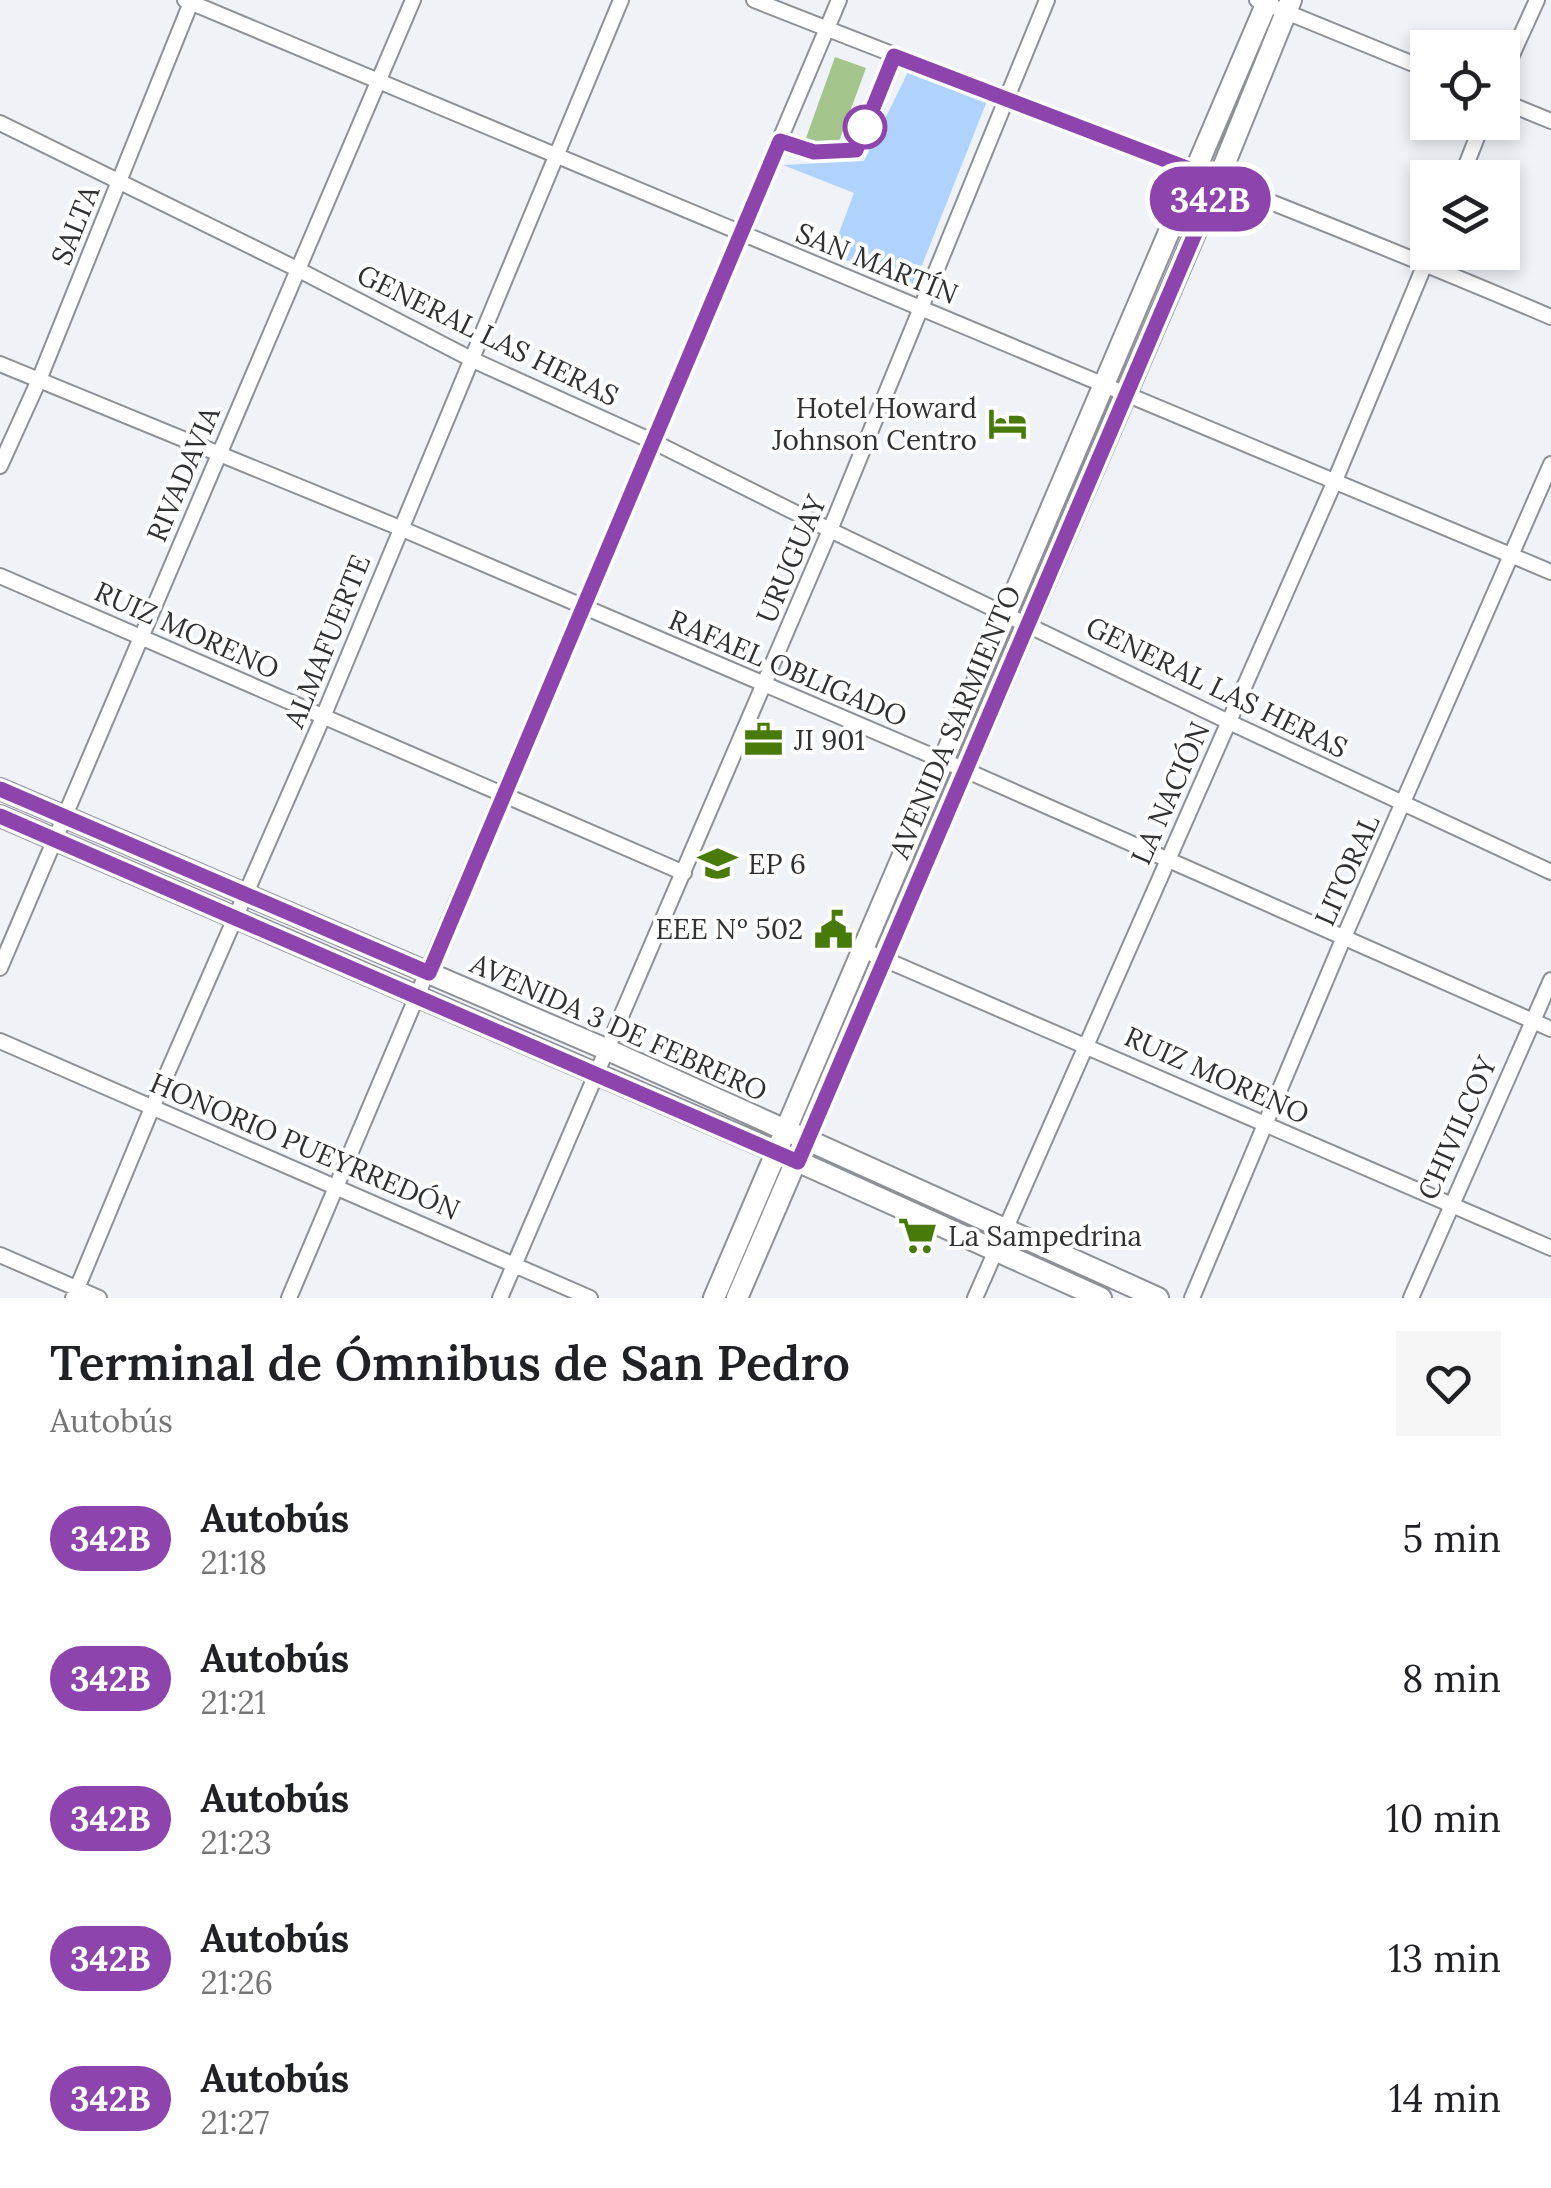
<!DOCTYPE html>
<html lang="es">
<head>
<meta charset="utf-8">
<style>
  body { margin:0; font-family:Lora,serif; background:#f6f6f6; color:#202124; height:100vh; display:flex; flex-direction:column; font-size:38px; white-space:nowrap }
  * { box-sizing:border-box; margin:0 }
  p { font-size:32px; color:#757577 }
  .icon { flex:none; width:55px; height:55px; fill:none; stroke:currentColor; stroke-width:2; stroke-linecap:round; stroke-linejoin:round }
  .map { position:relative; height:1298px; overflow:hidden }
  .panel { display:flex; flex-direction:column; background:#fff; flex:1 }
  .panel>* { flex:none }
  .badge { padding:0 20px; border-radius:32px; font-size:35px; line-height:65px }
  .tools { position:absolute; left:1410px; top:30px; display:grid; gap:20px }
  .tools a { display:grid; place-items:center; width:110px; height:110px; border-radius:0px; background:#fff; box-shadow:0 5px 15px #0003; font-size:50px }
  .map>.badge { position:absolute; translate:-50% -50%; box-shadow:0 0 0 5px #fff }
  .round { display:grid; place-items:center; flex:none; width:105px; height:105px; border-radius:0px; background:#f6f6f6 }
  .overview { display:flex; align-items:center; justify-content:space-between; height:170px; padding:0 50px }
  h1 { font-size:48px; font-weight:600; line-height:75px }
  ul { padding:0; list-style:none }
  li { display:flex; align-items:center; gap:30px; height:140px; padding:0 50px }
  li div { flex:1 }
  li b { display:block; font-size:38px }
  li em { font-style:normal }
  li .badge { min-width:110px; font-weight:700; text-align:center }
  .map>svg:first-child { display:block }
  .green { fill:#b0d3fd }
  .building { fill:#a3c48b }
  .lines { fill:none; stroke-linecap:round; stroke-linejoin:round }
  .lane-casing { stroke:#8d9196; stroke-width:10 }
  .street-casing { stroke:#8d9196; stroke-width:18 }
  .secondary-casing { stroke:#8d9196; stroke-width:24 }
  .lane { stroke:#fff; stroke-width:6 }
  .street { stroke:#fff; stroke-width:14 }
  .secondary { stroke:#fff; stroke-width:20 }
  .line-casing { stroke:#fff; stroke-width:22 }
  .line { stroke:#8e44ad; stroke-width:15 }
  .stop-dot { fill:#fff; stroke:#8e44ad; stroke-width:5 }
  .labels { text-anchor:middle; stroke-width:8; stroke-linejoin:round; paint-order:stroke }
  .street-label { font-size:28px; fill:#2f3032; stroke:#fff }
  .poi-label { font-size:28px; fill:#2f3032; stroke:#fff; text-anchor:start }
</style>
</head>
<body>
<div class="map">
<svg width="1551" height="1298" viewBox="0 0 1551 1298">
  <rect width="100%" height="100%" fill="#eff3f8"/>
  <path class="green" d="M909 70 987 101 913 288 831 254 854 193 783 165 864 161Z"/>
  <path class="building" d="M835 57 866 68 838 144 825 145 806 138Z"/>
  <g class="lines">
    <defs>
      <path id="lane" d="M781 142 814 152 855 150 894 56"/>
      <path id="street" d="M185 0 1551 572
        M754 0C1020 105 1288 205 1551 317
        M1257 0 1428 70
        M1502 77 1537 0
        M1502 101 1551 121
        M0 123 299 270 473 360 654 442 830 530 1229 722 1551 872
        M1461 178 1483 122
        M0 364 400 528 965 770 1551 1029
        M0 466 39 380 192 0
        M0 576 684 873
        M863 950 1551 1248
        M0 968 413 0
        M0 1041 590 1298
        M0 1255 99 1298
        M73 1298 152 1108 323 717 621 0
        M289 1298 839 0
        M500 1298 830 530 1047 0
        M975 1298 1334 483 1430 252
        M1192 1298 1344 937 1551 464
        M1411 1298 1551 980"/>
      <path id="secondary" d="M0 789 608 1050 1158 1298
        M0 816 777 1152 1101 1298
        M714 1298 1268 0
        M737 1298 1218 180 1291 0"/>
    </defs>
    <use href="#lane" class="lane-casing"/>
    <use href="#street" class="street-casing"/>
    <use href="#secondary" class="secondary-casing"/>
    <use href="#lane" class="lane"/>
    <use href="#street" class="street"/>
    <use href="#secondary" class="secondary"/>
  </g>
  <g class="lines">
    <defs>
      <path id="line" d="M0 789 429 973 780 141 814 152 856 150 894 56 1218 180 798 1162 0 816"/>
    </defs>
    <use href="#line" class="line-casing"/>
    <use href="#line" class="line"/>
  </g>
  <defs>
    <symbol id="hotel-bare" viewBox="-9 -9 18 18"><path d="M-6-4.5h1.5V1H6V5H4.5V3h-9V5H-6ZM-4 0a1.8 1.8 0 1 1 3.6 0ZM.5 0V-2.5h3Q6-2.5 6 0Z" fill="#477a08" stroke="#fff" stroke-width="2.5" paint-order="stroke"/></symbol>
    <symbol id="office-bare" viewBox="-9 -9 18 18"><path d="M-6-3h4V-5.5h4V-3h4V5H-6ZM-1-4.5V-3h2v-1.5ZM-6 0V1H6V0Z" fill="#477a08" stroke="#fff" stroke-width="2.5" paint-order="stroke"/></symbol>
    <symbol id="school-bare" viewBox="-9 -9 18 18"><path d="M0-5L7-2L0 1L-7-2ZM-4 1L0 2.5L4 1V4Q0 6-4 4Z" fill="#477a08" stroke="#fff" stroke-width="2.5" paint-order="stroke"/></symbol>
    <symbol id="civic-bare" viewBox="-9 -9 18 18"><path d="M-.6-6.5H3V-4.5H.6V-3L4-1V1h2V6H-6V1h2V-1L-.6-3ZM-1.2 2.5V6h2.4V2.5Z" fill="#477a08" stroke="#fff" stroke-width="2.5" paint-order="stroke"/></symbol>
    <symbol id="supermarket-bare" viewBox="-9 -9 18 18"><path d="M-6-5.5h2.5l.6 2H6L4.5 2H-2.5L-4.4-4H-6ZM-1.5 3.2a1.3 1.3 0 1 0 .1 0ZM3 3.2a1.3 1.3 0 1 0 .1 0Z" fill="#477a08" stroke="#fff" stroke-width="2.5" paint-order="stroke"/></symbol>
  </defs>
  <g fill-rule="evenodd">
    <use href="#hotel-bare" x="980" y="396" width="55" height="55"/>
    <use href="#office-bare" x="736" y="712" width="55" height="55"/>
    <use href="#school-bare" x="690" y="836" width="55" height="55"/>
    <use href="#civic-bare" x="806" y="902" width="55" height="55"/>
    <use href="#supermarket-bare" x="890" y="1208" width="55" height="55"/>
  </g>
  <circle class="stop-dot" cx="865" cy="127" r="20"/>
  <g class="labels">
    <g class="street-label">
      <text transform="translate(75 225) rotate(-68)" y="10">SALTA</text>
      <text transform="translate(877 263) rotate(22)" y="10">SAN MARTÍN</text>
      <text transform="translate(488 335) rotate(26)" y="10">GENERAL LAS HERAS</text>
      <text transform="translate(183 474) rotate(-67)" y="10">RIVADAVIA</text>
      <text transform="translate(791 559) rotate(-67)" y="10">URUGUAY</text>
      <text transform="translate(187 630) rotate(24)" y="10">RUIZ MORENO</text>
      <text transform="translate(327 641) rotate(-68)" y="10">ALMAFUERTE</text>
      <text transform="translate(788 668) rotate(23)" y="10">RAFAEL OBLIGADO</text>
      <text transform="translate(1217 687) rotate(26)" y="10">GENERAL LAS HERAS</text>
      <text transform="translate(955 722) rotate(-67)" y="10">AVENIDA SARMIENTO</text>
      <text transform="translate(1170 793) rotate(-66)" y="10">LA NACIÓN</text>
      <text transform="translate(1347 870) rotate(-66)" y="10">LITORAL</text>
      <text transform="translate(619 1027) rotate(24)" y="10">AVENIDA 3 DE FEBRERO</text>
      <text transform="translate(1217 1075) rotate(24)" y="10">RUIZ MORENO</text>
      <text transform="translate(1457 1128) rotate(-66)" y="10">CHIVILCOY</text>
      <text transform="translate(305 1146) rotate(23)" y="10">HONORIO PUEYRREDÓN</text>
    </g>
    <g class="poi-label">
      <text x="977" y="418" text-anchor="end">Hotel Howard<tspan x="977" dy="32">Johnson Centro</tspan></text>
      <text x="794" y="750">JI 901</text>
      <text x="748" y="874">EP 6</text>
      <text x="803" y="939" text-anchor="end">EEE Nº 502</text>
      <text x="948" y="1246">La Sampedrina</text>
    </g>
  </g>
</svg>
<div class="tools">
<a><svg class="icon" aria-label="locate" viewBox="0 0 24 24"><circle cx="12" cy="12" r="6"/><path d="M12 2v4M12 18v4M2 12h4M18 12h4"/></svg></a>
<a><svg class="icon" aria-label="layers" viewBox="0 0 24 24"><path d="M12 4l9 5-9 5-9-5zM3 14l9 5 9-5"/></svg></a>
</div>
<b class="badge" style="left:1210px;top:199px;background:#8e44ad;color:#fff">342B</b>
</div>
<section class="panel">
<div class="overview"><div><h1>Terminal de Ómnibus de San Pedro</h1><p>Autobús</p></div><a class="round"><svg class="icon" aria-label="heart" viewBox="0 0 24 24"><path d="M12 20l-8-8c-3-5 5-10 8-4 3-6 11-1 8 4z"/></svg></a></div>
<ul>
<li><span class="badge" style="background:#8e44ad;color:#fff">342B</span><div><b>Autobús</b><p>21:18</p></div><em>5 min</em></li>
<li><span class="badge" style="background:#8e44ad;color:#fff">342B</span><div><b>Autobús</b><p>21:21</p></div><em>8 min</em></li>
<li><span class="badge" style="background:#8e44ad;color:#fff">342B</span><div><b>Autobús</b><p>21:23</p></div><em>10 min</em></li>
<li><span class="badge" style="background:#8e44ad;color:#fff">342B</span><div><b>Autobús</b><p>21:26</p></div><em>13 min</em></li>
<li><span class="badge" style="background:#8e44ad;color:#fff">342B</span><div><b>Autobús</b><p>21:27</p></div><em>14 min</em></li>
</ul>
</section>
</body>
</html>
